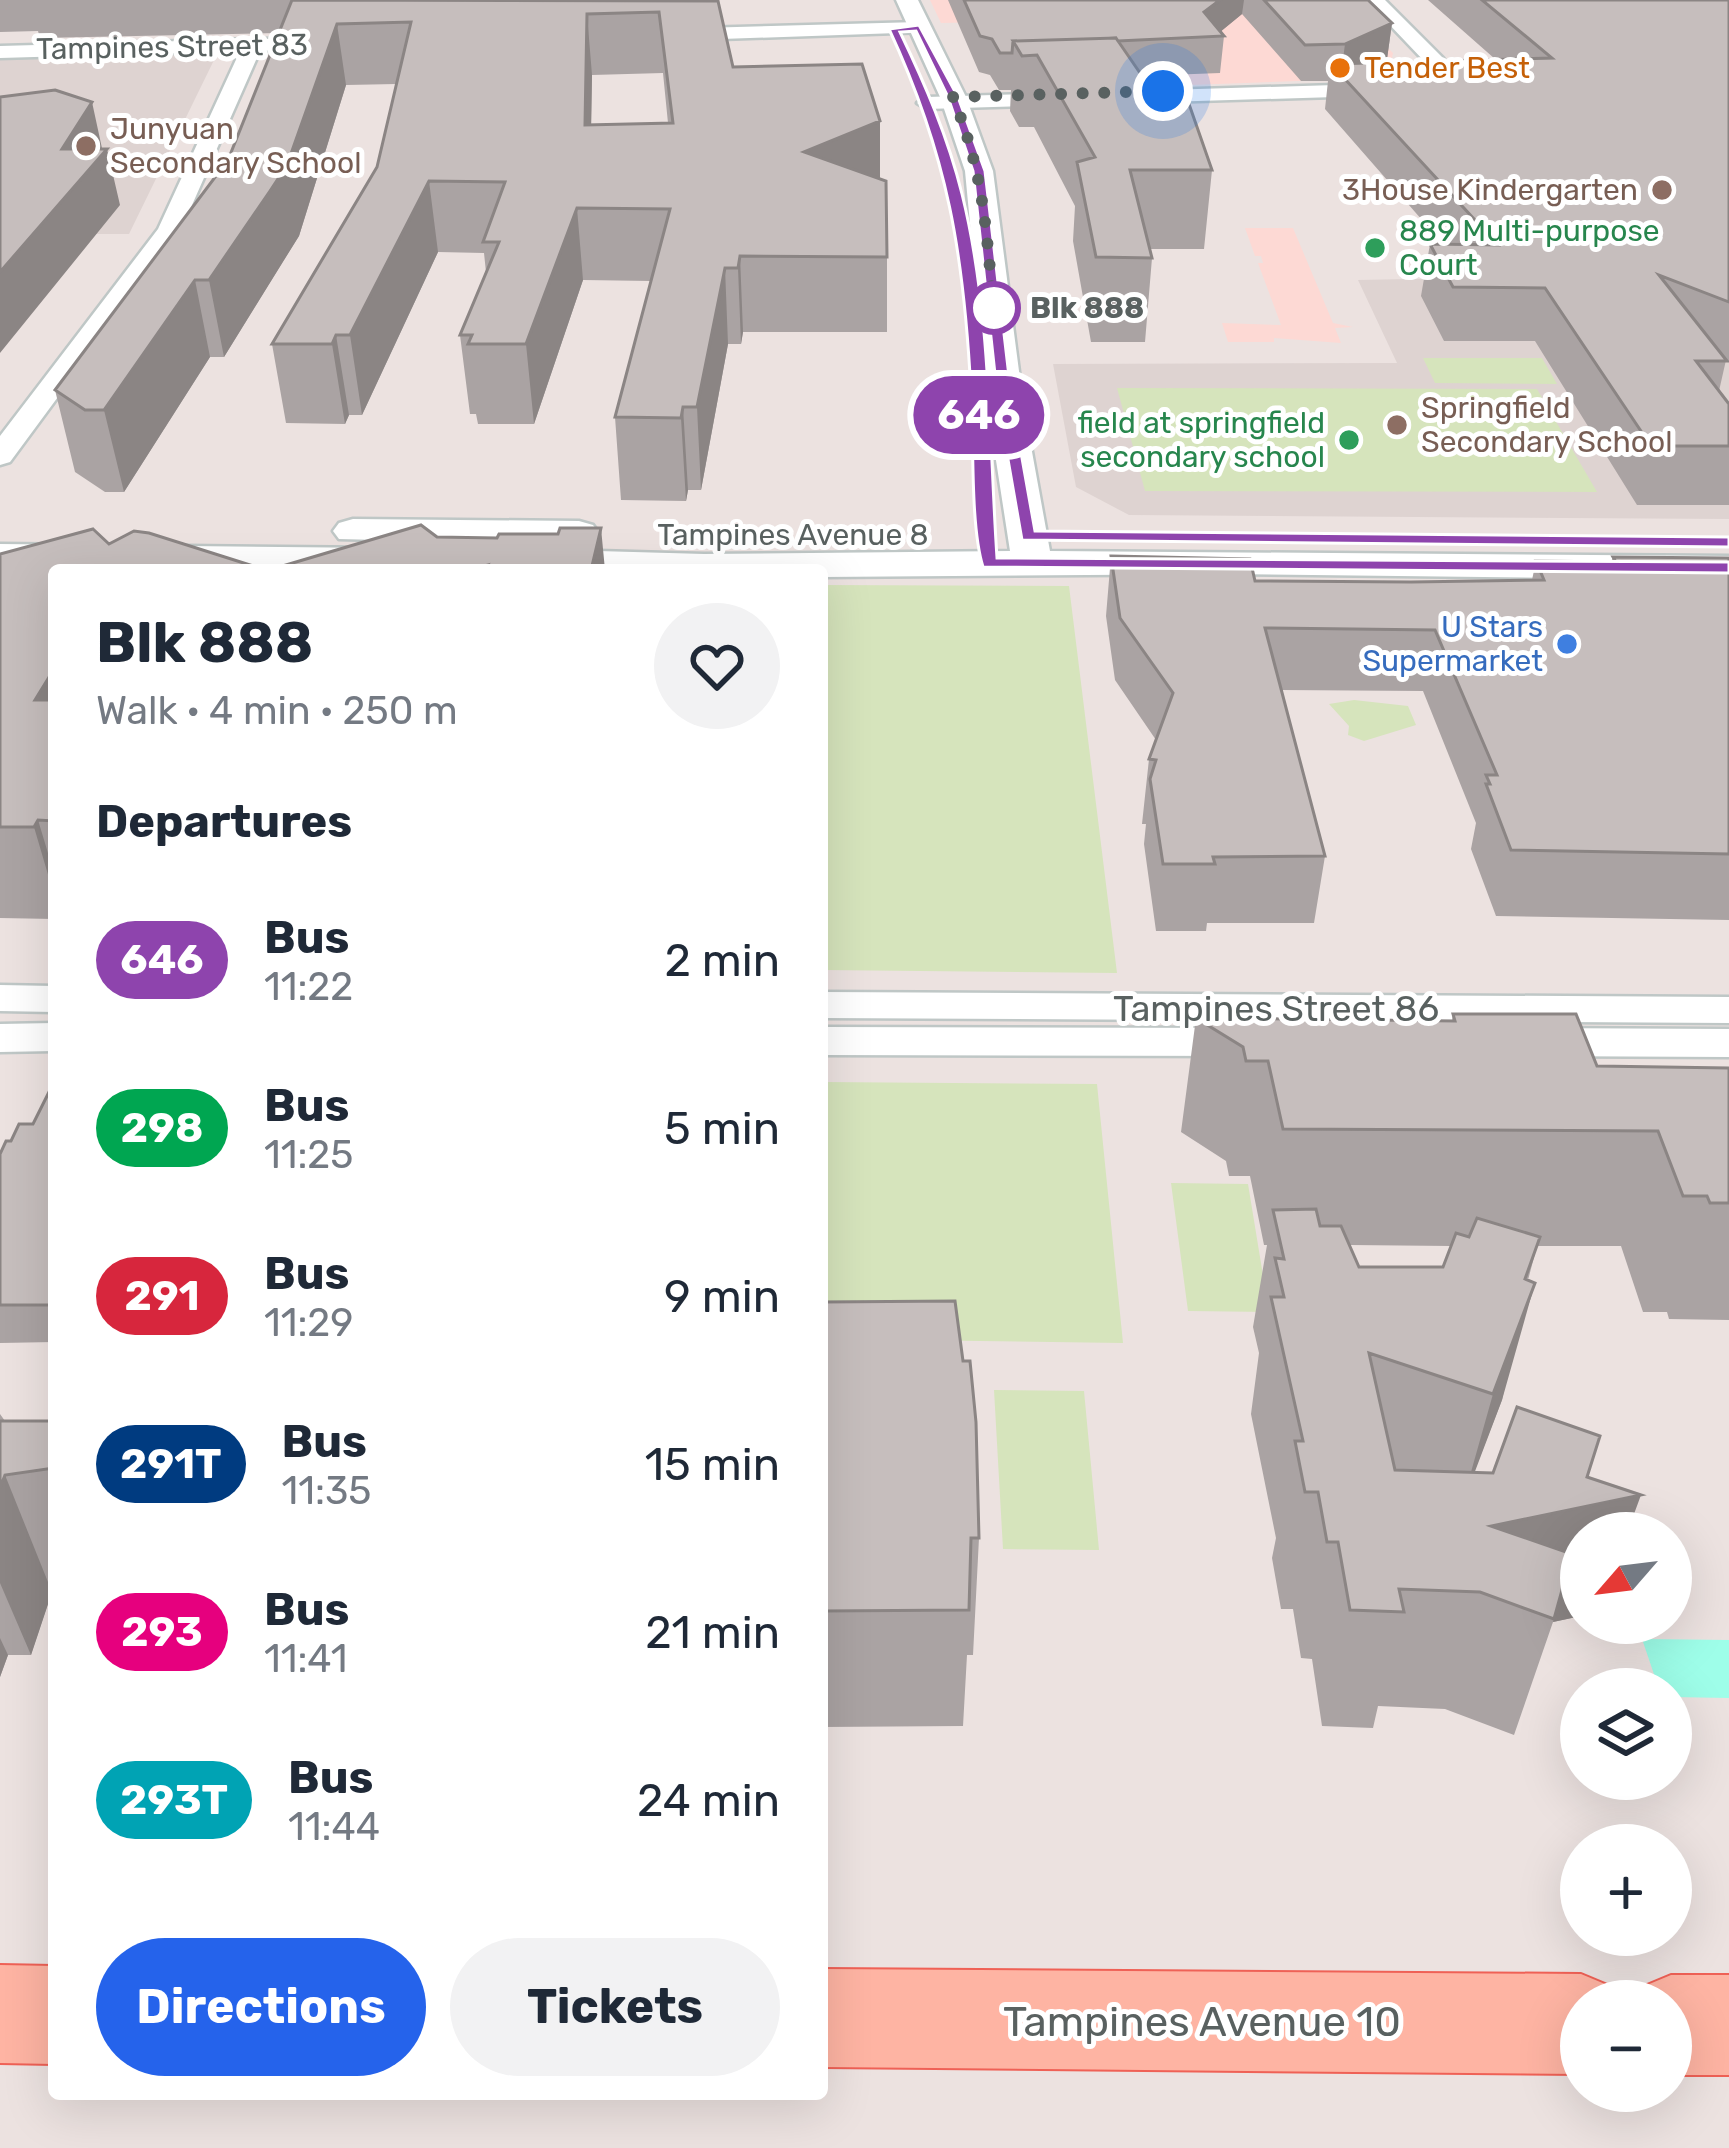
<!DOCTYPE html>
<html lang="en">
<head>
<meta charset="utf-8">
<style>
  body { margin:0; font-family:Rubik,sans-serif; background:#f2f2f3; color:#1f2937; height:100vh; display:flex; flex-direction:column; font-size:45px; white-space:nowrap }
  * { box-sizing:border-box; margin:0 }
  p { font-size:39px; color:#747a83 }
  .icon { flex:none; width:66px; height:66px; fill:none; stroke:currentColor; stroke-width:2; stroke-linecap:round; stroke-linejoin:round }
  .map { position:relative; flex:1; overflow:hidden }
  .drawer { position:absolute; left:48px; top:564px; width:780px; height:1536px; display:flex; flex-direction:column; background:#fff; border-radius:12px; box-shadow:0 12px 48px #0002 }
  .drawer>* { flex:none }
  .badge { padding:0 24px; border-radius:39px; font-size:42px; line-height:78px }
  .needle { width:78px; rotate:242deg }
  .controls { position:absolute; left:1560px; top:1512px; display:grid; gap:24px }
  .controls a { display:grid; place-items:center; width:132px; height:132px; border-radius:50%; background:#fff; box-shadow:0 12px 48px #0002; font-size:60px }
  .you { position:absolute; width:60px; height:60px; margin:-30px; border:9px solid #fff; border-radius:50%; background:#1a73e8; box-shadow:0 0 0 18px #1a73e833 }
  .map>.badge { position:absolute; translate:-50% -50%; box-shadow:0 0 0 6px #fff }
  h2 { padding:0 48px; font-size:45px; line-height:108px }
  .round { display:grid; place-items:center; flex:none; width:126px; height:126px; border-radius:63px; background:#f2f2f3 }
  .summary { display:flex; align-items:center; justify-content:space-between; height:204px; padding:0 48px }
  h1 { font-size:57px; font-weight:700; line-height:90px }
  .cta { display:flex; gap:24px; margin-top:auto; padding:24px 48px }
  .cta a { flex:1; height:138px; border-radius:72px; background:#2563eb; color:#fff; font-size:48px; font-weight:700; line-height:138px; text-align:center }
  .cta a+a { background:#f2f2f3; color:#1f2937 }
  ul { padding:0; list-style:none }
  li { display:flex; align-items:center; gap:36px; height:168px; padding:0 48px }
  li div { flex:1 }
  li b { display:block; font-size:45px }
  li em { font-style:normal }
  li .badge { min-width:132px; font-weight:700; text-align:center }
  .map>svg:first-child { display:block }
  .commercial { fill:#fdd9d4 }
  .education { fill:#ded3d1 }
  .green { fill:#d6e4bc }
  .water { fill:#9efee9 }
  .lines { fill:none; stroke-linecap:round; stroke-linejoin:round }
  .minor-casing { stroke:#bfc7c6; stroke-width:5 }
  .tertiary-casing { stroke:#bfc7c6; stroke-width:5 }
  .primary-casing { stroke:#ef6156; stroke-width:4 }
  .minor { fill:#fff; fill-rule:evenodd }
  .tertiary { fill:#fff; fill-rule:evenodd }
  .primary { fill:#feb4a3; fill-rule:evenodd }
  .wall { fill:#aaa3a3; fill-rule:evenodd }
  .shaded-wall { fill:#8b8584 }
  .building { fill:#c6bebd; stroke:#8b8584; stroke-width:3; fill-rule:evenodd }
  .line { fill:#8e44ad; stroke:#fff; stroke-width:3 }
  .walk { stroke:#596160; stroke-width:12; stroke-dasharray:0 21.6 }
  .food-dot { fill:#e8710a; stroke:#fff; stroke-width:4.5 }
  .education-dot { fill:#8d6e63; stroke:#fff; stroke-width:4.5 }
  .leisure-dot { fill:#2e9e5b; stroke:#fff; stroke-width:4.5 }
  .stop-dot { fill:#fff; stroke:#8e44ad; stroke-width:6 }
  .shop-dot { fill:#3f7fe0; stroke:#fff; stroke-width:4.5 }
  .labels { text-anchor:middle; stroke-width:10; stroke-linejoin:round; paint-order:stroke }
  .far-street-label { font-size:30px; fill:#596160; stroke:#fff }
  .far-food-label { font-size:30px; fill:#c56008; stroke:#fff; text-anchor:start }
  .far-education-label { font-size:30px; fill:#785e54; stroke:#fff; text-anchor:start }
  .far-leisure-label { font-size:30px; fill:#27864d; stroke:#fff; text-anchor:start }
  .far-stop-label { font-size:30px; font-weight:bold; fill:#596160; stroke:#fff; text-anchor:start }
  .far-shop-label { font-size:30px; fill:#366cbe; stroke:#fff; text-anchor:end }
  .street-label { font-size:36px; fill:#596160; stroke:#fff }
  .near-street-label { font-size:42px; fill:#596160; stroke:#fff }
</style>
</head>
<body>
<div class="map">
<svg width="1729" height="2148" viewBox="0 0 1729 2148">
  <rect width="100%" height="100%" fill="#ece2e0"/>
  <path class="commercial" d="M930 0H1339L1393 53 1390 68 1355 79 1190 85 1143 19 941 23Z
    M1245 228H1293L1333 323 1353 327 1335 328 1341 343 1274 338V342H1228L1222 323 1281 325 1258 263H1263L1261 256H1255Z"/>
  <path class="education" d="M200 53 215 58 129 234H0V59Z
    M1729 273V519L1129 515 1076 487 1053 364 1397 363 1358 280Z"/>
  <path class="green" d="M1423 358H1542L1557 384 1435 383Z
    M1117 388 1537 389 1597 492 1145 491Z
    M822 585 1069 586 1117 973 822 970Z
    M1354 700 1408 706 1416 725 1364 741 1348 735 1349 726 1329 704Z
    M822 1082 1097 1084 1123 1343 822 1339Z
    M1171 1183 1248 1184 1269 1312 1188 1311Z
    M994 1390 1084 1391 1099 1550 1003 1549Z"/>
  <path class="water" d="M1642 1639 1729 1640V1698L1671 1697V1689H1659Z"/>
  <g class="lines">
    <defs>
      <path id="minor" d="M1366 0H1385L1443 58 1446 62 1432 82 1368 96 927 109 917 103 927 97 1368 84 1418 73 1426 63Z
        M919 22 928 28 926 32 664 41 654 35 664 29Z
        M335 37 345 43 342 47 260 51 181 230 10 462 0 465V436L158 229 240 51 0 58V46Z
        M0 985 54 986V1012L0 1011Z
        M822 992 1729 997V1023L822 1018Z
        M54 1023V1051L0 1052V1024Z
        M822 1027 1252 1028 1268 1032 1274 1042 1268 1052 1252 1056 822 1055Z
        M1528 1028 1729 1029V1057L1528 1056 1512 1052 1506 1042 1512 1032Z"/>
      <path id="tertiary" d="M896 0H918L966 97 993 171 1023 402 1050 551 1729 556V580L1227 574 822 577V570H513L507 561 513 552 527 549 704 554 1010 551 987 402 965 171 940 97Z
        M353 519 579 521 593 525 599 533 593 541 579 545 339 539 333 531 339 523Z
        M0 544 381 548 395 551 401 560 390 570 0 568Z"/>
      <path id="primary" d="M0 1965 54 1966V2064L0 2063Z
        M822 1969 1581 1974 1617 1989 1622 2001H1581V2074L822 2067Z
        M1671 1975H1729V2075H1671V2001H1631L1635 1990Z"/>
    </defs>
    <use href="#minor" class="minor-casing"/>
    <use href="#tertiary" class="tertiary-casing"/>
    <use href="#primary" class="primary-casing"/>
    <use href="#minor" class="minor"/>
    <use href="#tertiary" class="tertiary"/>
    <use href="#primary" class="primary"/>
  </g>
  <path class="wall" d="M0 0H708L733 67 880 179 887 257V332H743L741 344H728L701 490H688L686 501 621 500 615 417 651 281 583 280 534 424H478L476 414H470L460 335 486 272 484 253 438 252 362 415H349L345 424 286 423 272 344 377 167 396 84 346 85 299 236 282 263 224 357H210L124 492H105L75 472 55 390 228 160 279 33 40 38 38 31 0 32ZM663 73 668 123 591 125 592 75Z
    M948 0H1368L1392 23 1387 59 1378 63 1495 59 1428 0H1729V362L1726 360 1719 391 1729 404V505H1637L1535 341H1444L1421 296 1430 244H1443L1325 109 1328 81H1301L1242 14 1220 32 1224 36 1220 73 1142 76 1212 170 1204 249H1150L1152 258 1145 342H1091L1073 241 1075 206 1034 127H1019L1010 111 1011 90H999L990 75 979 72Z
    M109 544 54 570V919L0 918V554Z
    M1111 556 1255 581 1411 582 1532 580 1536 561 1611 562 1613 557 1729 558V920L1496 916 1471 849 1476 823 1423 691 1281 690 1325 856 1314 923H1207L1206 931H1156L1144 844 1146 824H1142L1149 759 1156 740 1115 680 1106 616Z
    M1453 1014 1597 1066 1729 1068V1320L1669 1319 1667 1312H1643L1621 1246H1537L1528 1280 1502 1400 1474 1472 1587 1477 1581 1616 1553 1622 1514 1735 1445 1709 1378 1706 1373 1728 1322 1726 1312 1659 1301 1658 1293 1609H1281L1272 1558 1276 1538 1251 1414 1259 1353 1253 1327 1267 1245H1264L1250 1176H1229L1226 1161 1181 1132 1196 1018 1452 1021ZM1350 1245 1451 1246 1443 1267H1359Z
    M54 1082V1342L0 1343V1154L11 1141 33 1124Z
    M822 1302 979 1538 973 1655H967L963 1726 822 1727Z
    M0 1414 5 1421H54V1592H52L31 1655H8L0 1677Z"/>
  <path class="shaded-wall" d="M1220 0H1244L1242 14 1214 37 1204 12Z
    M587 14 592 75 590 193 585 125Z
    M1392 23 1387 59 1344 79 1341 75 1345 44Z
    M337 24 346 85 299 236 224 357 209 280Z
    M92 102 103 153 107 149 120 205 0 353V272L62 149Z
    M880 121V188L804 152Z
    M429 181 438 252 362 415 350 335Z
    M577 208 583 280 534 424 526 344Z
    M740 256 743 332 741 344 738 268Z
    M725 268 728 344 701 490 697 407Z
    M195 280 210 357 124 492 104 410Z
    M336 335 349 415 345 424 332 344Z
    M683 407 688 490 686 501 681 418Z
    M601 528 605 570H591Z
    M54 669V768L35 700Z
    M38 820 54 873V895L34 827Z
    M1535 1283 1502 1400 1460 1511 1493 1394Z
    M5 1475 52 1592 31 1655 0 1583V1488Z
    M1641 1495 1627 1533H1581V1616L1553 1622 1554 1619 1491 1526Z
    M0 1638 8 1655 0 1677Z"/>
  <path class="building" d="M292 0 718 1 733 67 862 64 880 121 804 152 886 181 887 257 740 256 738 268H725L697 407H683L681 418 615 417 670 209 577 208 526 344H468L472 335H460L499 242H483L505 182 429 181 350 335H336L332 344H272L377 167 411 22 337 24 287 165 270 191 209 280H195L104 410H85L55 390 228 160ZM659 12 673 123 585 125 587 14Z
    M964 0H1220L1204 12 1224 36 1118 41 1116 38 1013 41 1012 53H1000L992 39 980 36Z
    M1264 0H1368L1392 23 1345 44 1305 45Z
    M1482 0H1729V302L1659 275 1727 361H1696L1729 404V446H1651L1545 288 1453 287 1430 244 1498 245 1331 64 1552 58Z
    M1116 38 1162 105 1189 104 1212 170H1130L1152 258 1096 257 1077 162 1095 157 1037 55 1022 56 1013 41Z
    M55 90 92 102 62 149H107L0 272V97Z
    M421 525 437 537 497 538 499 534H558L560 528H601L591 570H486L488 565 470 570H269Z
    M93 529 109 544 134 531 149 533 266 570H54V669L35 700H54V821L38 820 34 827H0V554Z
    M1111 556 1250 559 1255 581 1411 582 1544 580 1536 561 1616 562 1613 557 1729 558V854L1511 850 1486 784H1490L1486 775H1497L1435 630 1265 628 1325 856 1213 857 1215 864H1163L1150 779 1156 760 1149 759 1173 693 1120 618Z
    M1453 1014H1576L1597 1066 1729 1068V1203H1710L1707 1196H1683L1658 1131 1283 1129 1268 1061H1246L1243 1047 1196 1018 1455 1021Z
    M54 1082V1305H0V1154L6 1141H11L19 1124H33Z
    M1316 1209 1320 1226H1341L1359 1267H1443L1456 1233 1469 1237 1477 1218 1540 1237 1525 1279 1535 1283 1493 1394 1369 1353 1395 1470 1493 1473 1517 1407 1600 1436 1587 1477 1641 1495 1491 1526 1572 1554 1554 1619 1480 1592 1399 1589 1404 1612 1350 1610 1338 1542H1327L1318 1492H1305L1295 1441H1303L1271 1297H1284L1275 1258 1284 1259 1273 1210Z
    M955 1301 963 1361H970L976 1422 979 1538H971L969 1610 822 1611V1302Z
    M0 1421H54V1468L5 1475 0 1488Z"/>
  <path class="line" d="M919 25 958 97 985 171 1012 402 1035 531 1729 537V547L1022 540 998 402 973 171 948 97 916 31 900 32C925 84 948 137 962 194 991 311 989 438 997 558L1729 562V573L983 567C970 525 974 440 971 393 964 255 948 156 889 29Z"/>
  <g class="lines">
    <path class="walk" d="M994 308C985 226 985 177 953 97L1163 91"/>
  </g>
  <circle class="food-dot" cx="1340" cy="68" r="12"/>
  <g class="education-dot">
    <circle cx="86" cy="146" r="12"/>
    <circle cx="1662" cy="190" r="12"/>
    <circle cx="1397" cy="425" r="12"/>
  </g>
  <g class="leisure-dot">
    <circle cx="1375" cy="248" r="12"/>
    <circle cx="1349" cy="440" r="12"/>
  </g>
  <circle class="stop-dot" cx="994" cy="308" r="24"/>
  <circle class="shop-dot" cx="1567" cy="644" r="12"/>
  <g class="labels">
    <g class="far-street-label">
      <text transform="translate(172 47) rotate(-1)" y="10">Tampines Street 83</text>
      <text x="793" y="545">Tampines Avenue 8</text>
    </g>
    <g class="far-food-label">
      <text x="1364" y="78">Tender Best</text>
    </g>
    <g class="far-education-label">
      <text x="110" y="139">Junyuan<tspan x="110" dy="34">Secondary School</tspan></text>
      <text x="1638" y="200" text-anchor="end">3House Kindergarten</text>
      <text x="1421" y="418">Springfield<tspan x="1421" dy="34">Secondary School</tspan></text>
    </g>
    <g class="far-leisure-label">
      <text x="1399" y="241">889 Multi-purpose<tspan x="1399" dy="34">Court</tspan></text>
      <text x="1325" y="433" text-anchor="end">field at springfield<tspan x="1325" dy="34">secondary school</tspan></text>
    </g>
    <g class="far-stop-label">
      <text x="1030" y="318">Blk 888</text>
    </g>
    <g class="far-shop-label">
      <text x="1543" y="637">U Stars<tspan x="1543" dy="34">Supermarket</tspan></text>
    </g>
    <g class="street-label">
      <text x="1276" y="1021">Tampines Street 86</text>
    </g>
    <g class="near-street-label">
      <text x="1202" y="2036">Tampines Avenue 10</text>
    </g>
  </g>
</svg>
<div class="controls">
<a><svg class="needle" viewBox="-14 -14 28 28"><path d="M0-13l5 13h-10z" fill="#e53935"/><path d="M0 13l5-13h-10z" fill="#747a83"/></svg></a>
<a><svg class="icon" aria-label="layers" viewBox="0 0 24 24"><path d="M12 4l9 5-9 5-9-5zM3 14l9 5 9-5"/></svg></a>
<a>+</a>
<a>−</a>
</div>
<div class="you" style="left:1163px;top:91px"></div>
<b class="badge" style="left:979px;top:415px;background:#8e44ad;color:#fff">646</b>
<section class="drawer">
<div class="summary"><div><h1>Blk 888</h1><p>Walk · 4 min · 250 m</p></div><a class="round"><svg class="icon" aria-label="heart" viewBox="0 0 24 24"><path d="M12 20l-8-8c-3-5 5-10 8-4 3-6 11-1 8 4z"/></svg></a></div>
<h2>Departures</h2>
<ul>
<li><span class="badge" style="background:#8e44ad;color:#fff">646</span><div><b>Bus</b><p>11:22</p></div><em>2 min</em></li>
<li><span class="badge" style="background:#00a651;color:#fff">298</span><div><b>Bus</b><p>11:25</p></div><em>5 min</em></li>
<li><span class="badge" style="background:#d7263d;color:#fff">291</span><div><b>Bus</b><p>11:29</p></div><em>9 min</em></li>
<li><span class="badge" style="background:#003b80;color:#fff">291T</span><div><b>Bus</b><p>11:35</p></div><em>15 min</em></li>
<li><span class="badge" style="background:#e6007e;color:#fff">293</span><div><b>Bus</b><p>11:41</p></div><em>21 min</em></li>
<li><span class="badge" style="background:#00a3b4;color:#fff">293T</span><div><b>Bus</b><p>11:44</p></div><em>24 min</em></li>
</ul>
<div class="cta"><a>Directions</a><a>Tickets</a></div>
</section>
</div>
</body>
</html>
